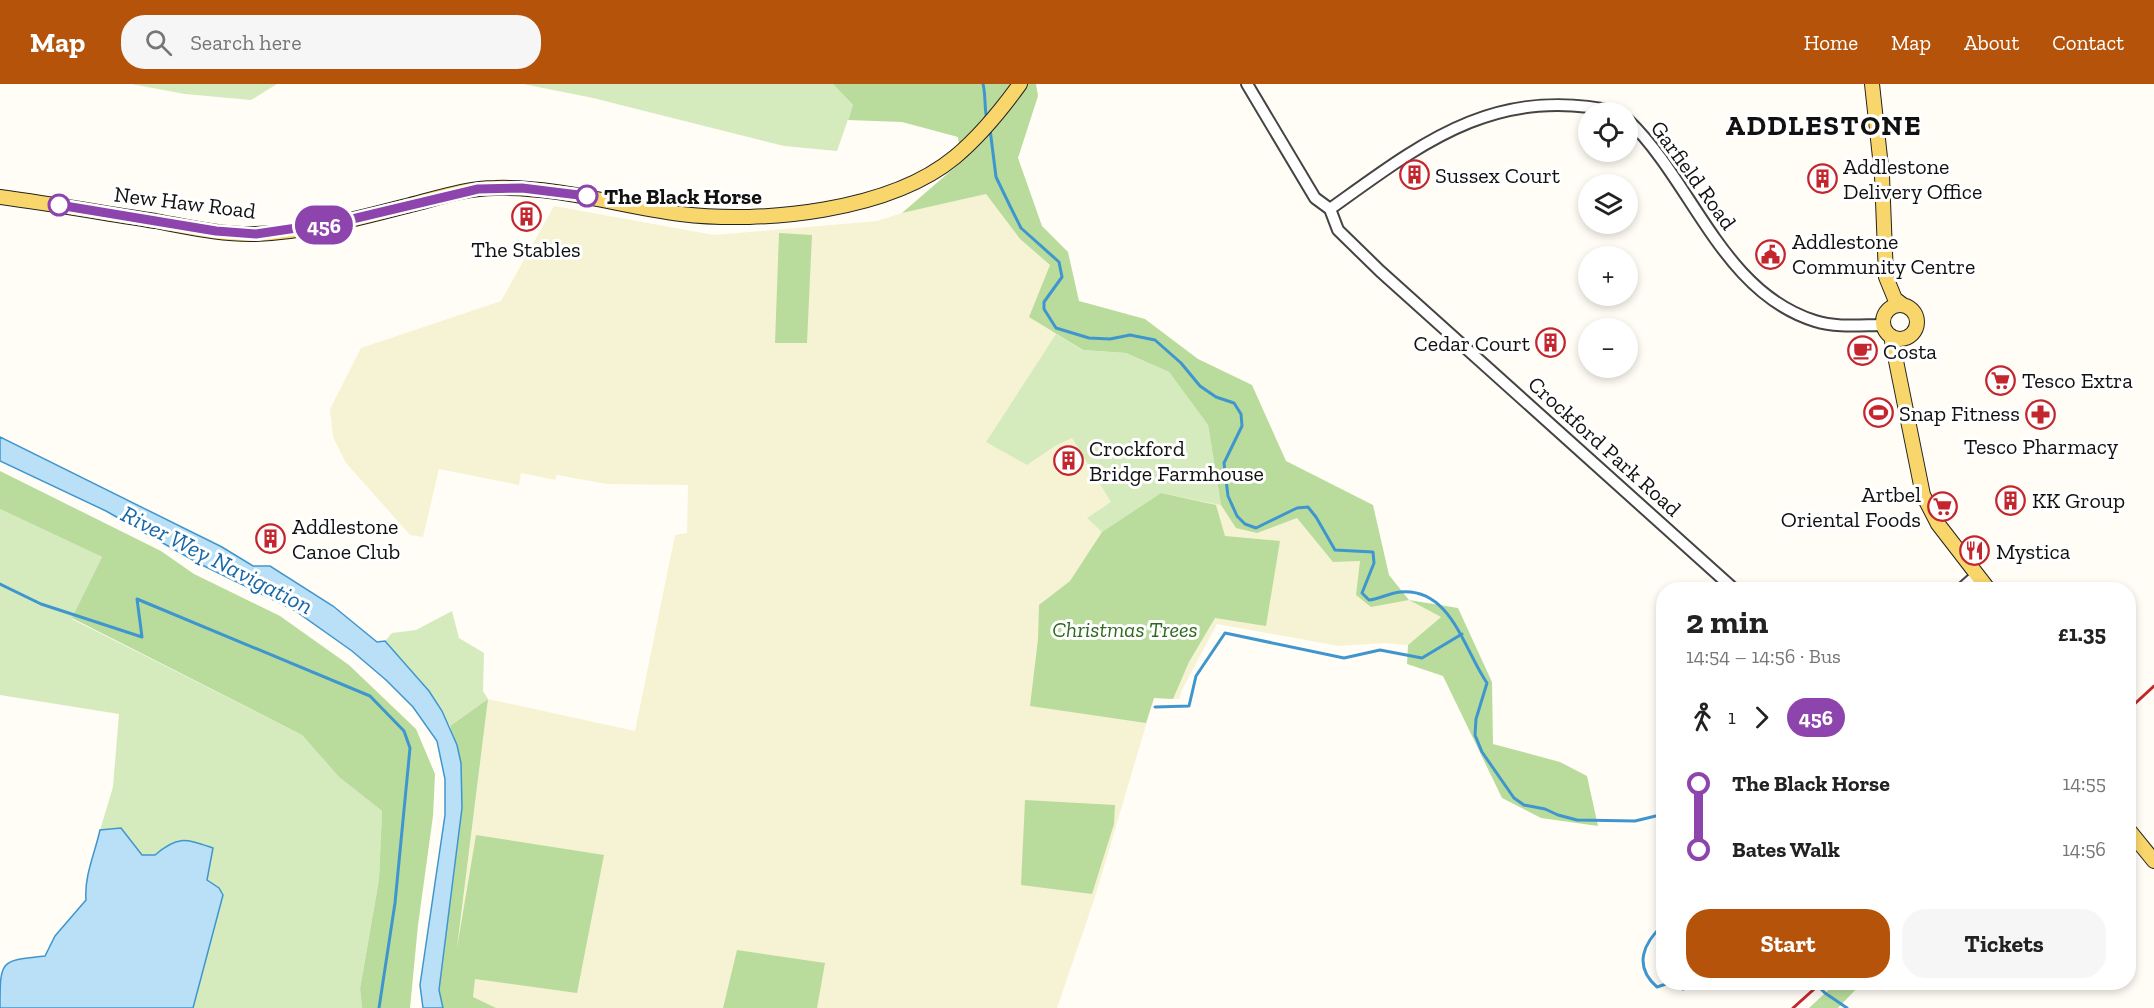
<!DOCTYPE html>
<html lang="en">
<head>
<meta charset="utf-8">
<style>
  body { margin:0; font-family:"Zilla Slab",serif; background:#f6f6f6; color:#222; height:100vh; display:flex; flex-direction:column; font-size:22px; white-space:nowrap }
  * { box-sizing:border-box; margin:0 }
  p { font-size:20px; color:#767676 }
  .icon { flex:none; width:33px; height:33px; fill:none; stroke:currentColor; stroke-width:2; stroke-linecap:round; stroke-linejoin:round }
  .map { position:relative; flex:1; overflow:hidden }
  .sheet { position:absolute; left:1656px; top:498px; width:480px; height:408px; display:flex; flex-direction:column; background:#fff; border-radius:24px; box-shadow:0 3px 9px #0003 }
  .sheet>* { flex:none }
  .badge { padding:0 12px; border-radius:20px; font-size:21px; line-height:39px }
  .fabs { position:absolute; left:1578px; top:18px; display:grid; gap:12px }
  .fabs a { display:grid; place-items:center; width:60px; height:60px; border-radius:50%; background:#fff; box-shadow:0 3px 9px #0003; font-size:30px }
  .map>.badge { position:absolute; translate:-50% -50%; box-shadow:0 0 0 3px #fff }
  .legs { display:flex; align-items:center; gap:9px; height:66px; padding:0 30px; font-size:20px }
  .legs p { margin-inline-start:auto }
  .head { display:flex; align-items:center; justify-content:space-between; height:102px; padding:0 30px }
  h1 { font-size:33px; font-weight:800; line-height:45px }
  .action { display:flex; gap:12px; margin-top:auto; padding:12px 30px }
  .action a { flex:1; height:69px; border-radius:24px; background:#b45309; color:#fff; font-size:24px; font-weight:800; line-height:69px; text-align:center }
  .action a+a { background:#f6f6f6; color:#222 }
  ul { padding:0 30px; list-style:none }
  li { display:flex; align-items:center; gap:21px; height:66px; font-size:22px }
  li i { display:grid; place-items:center; width:9px; height:100%; margin:0 8px; background:currentColor }
  li i::after { content:''; width:15px; height:15px; margin:-8px; border:4px solid; border-radius:50%; background:#fff }
  li p { margin-inline-start:auto }
  li:first-child i { background:linear-gradient(#0000 50%,currentColor 0) }
  li:last-child i { background:linear-gradient(currentColor 50%,#0000 0) }
  header { display:flex; align-items:center; gap:36px; box-sizing:border-box; height:84px; padding:0 30px; background:#b45309; color:#fff }
  header strong { font-size:28px }
  nav { display:flex; gap:33px; margin-inline-start:auto; font-size:21px }
  .search { width:420px; height:54px; background:#f6f6f6; display:flex; align-items:center; gap:15px; box-sizing:border-box; padding:0 21px; border-radius:24px; color:#767676; font-size:22px }
  .map>svg:first-child { display:block }
  .farmland { fill:#f6f3d4 }
  .green { fill:#d5ebbd }
  .forest { fill:#b9dc9c }
  .water { fill:#b9e0f7; stroke:#3f96cf; stroke-width:1.5 }
  .lines { fill:none; stroke-linecap:round; stroke-linejoin:round }
  .stream { stroke:#3f96cf; stroke-width:3 }
  .minor-casing { stroke:#444; stroke-width:14 }
  .major-casing { stroke:#222; stroke-width:16 }
  .minor { stroke:#fff; stroke-width:10 }
  .major { stroke:#f9d66b; stroke-width:14 }
  .rail { stroke:#c4262e; stroke-width:3 }
  .line-1-casing { stroke:#fff; stroke-width:14 }
  .line-1 { stroke:#8e44ad; stroke-width:9 }
  .stop-1-dot { fill:#fff; stroke:#8e44ad; stroke-width:3 }
  .labels { text-anchor:middle; stroke-width:6; stroke-linejoin:round; paint-order:stroke }
  .poi-label { font-size:22px; fill:#111; stroke:#fff; text-anchor:start }
  .street-label { font-size:22px; fill:#111; stroke:#fff }
  .stop-label { font-size:22px; font-weight:bold; fill:#111; stroke:#fff; text-anchor:start }
  .park-label { font-size:22px; font-style:italic; fill:#2f6b1f; stroke:#fff }
  .water-label { font-size:24px; font-style:italic; fill:#1768a6; stroke:#fff }
  .district-label { font-size:28px; font-weight:bold; letter-spacing:1.5px; fill:#111; stroke:#fff }
</style>
</head>
<body>
<header>
<strong>Map</strong>
<div class="search"><svg class="icon" aria-label="search" viewBox="0 0 24 24"><circle cx="10" cy="10" r="6"/><path d="M15 15l6 6"/></svg>Search here</div>
<nav><a>Home</a><a>Map</a><a>About</a><a>Contact</a></nav>
</header>
<div class="map">
<svg width="2154" height="924" viewBox="0 0 2154 924">
  <rect width="100%" height="100%" fill="#fffdf5"/>
  <path class="farmland" d="M986 110 1020 155 1050 181 1082 266 1257 449 1297 434 1314 452 1360 477 1409 516 1441 533 1408 561 1384 559 1339 562 1217 540 1182 606 1179 615 1154 614 1095 813 1057 924H450L488 615 635 647 675 451 687 449 688 401 607 400 557 391 555 396 521 389 519 401 439 385 423 453 410 451 346 379 333 353 330 325 361 264 501 217 554 122 714 151 877 137 902 129Z"/>
  <path class="green" d="M131 0H277L251 16 185 10Z
    M523 0H833L853 21 837 67 784 62 593 14Z
    M1056 250 1082 266 1126 269 1169 288 1208 341 1221 421 1161 409 1102 448 1087 434 1111 418 1072 354 1055 362 1027 381 986 358Z
    M0 425 102 473 72 535 302 651 339 693 382 727 379 795 360 905 362 924H193L219 804 207 796 155 771H142L121 744 100 746 113 703 119 630 0 611Z
    M452 527 459 554 484 569 483 607 488 615 450 642 422 598 385 557 392 549 416 546Z"/>
  <path class="forest" d="M833 0H1036L1038 12 1018 74 1042 142 1068 168 1079 217 1145 235 1198 275 1252 301 1286 377 1373 421 1389 491 1409 516 1458 524 1492 598 1493 660 1560 678 1587 692 1598 742 1541 734 1502 714 1443 592 1407 580 1408 561 1441 533 1409 516 1371 523 1356 511 1360 477 1333 478 1297 434 1257 449 1236 444 1221 421 1208 341 1169 288 1126 269 1083 266 1029 233 1050 181 1020 155 986 110 902 129 961 78 958 53 902 38 848 36 853 21Z
    M779 149 812 151 807 259H775Z
    M0 387 161 467 194 490 280 532 349 581 416 645 435 690 433 732 418 841 410 924H362L360 905 379 795 382 727 339 693 302 651 72 534 102 473 0 425Z
    M1161 409 1216 421 1225 452 1280 457 1266 542 1215 534 1189 578 1173 615 1154 614 1146 639 1030 622 1038 555 1039 521 1070 497 1102 448Z
    M488 615 457 864 476 751 604 771 577 909 475 895 473 913 496 924H443L439 906 462 724 461 679 450 642Z
    M1025 716 1115 721 1114 740 1092 810 1021 801Z
    M737 866 825 879 817 924H723Z
    M1836 899H1862L1838 924H1809Z"/>
  <path class="water" d="M0 353 222 463 253 482H270L333 522 377 558 385 557 429 607 442 627 457 661 461 679 462 724 439 906 443 924H423L420 901 445 731V695L437 657 413 623 386 596 352 567 294 526 200 480 106 427 0 377Z
    M121 744 142 771H155C178 751 186 755 213 764L207 796 219 804 223 811 193 924H0C0 875 0 877 45 872L55 852 86 816C84 792 95 769 100 746Z"/>
  <g class="lines">
    <path class="stream" d="M983 0C986 12 984 23 987 36
      M990 45 996 93 1010 122 1021 144 1059 178 1062 193 1044 218V225L1056 244 1089 254 1110 255 1130 251 1155 256 1181 279 1200 302 1216 313 1234 319 1241 330 1242 342 1224 379 1228 412 1237 432 1245 440 1256 444 1297 424 1308 423 1316 433 1335 466 1373 468 1374 479 1362 509 1369 516C1380 515 1389 509 1400 508 1451 503 1464 566 1487 599L1476 635 1475 651 1482 668 1514 714 1524 721 1545 725 1558 731 1577 736 1635 737 1664 730
      M0 500 41 520 142 553 137 515 370 612 404 647 410 664 395 819 379 924
      M1155 623 1189 622 1196 592 1225 549 1344 574 1380 566 1422 574 1462 550
      M1664 840C1643 859 1633 882 1657 903L1669 899 1683 905 1700 898
      M1702 898H1711
      M1814 898 1825 909 1847 924"/>
    <defs>
      <path id="minor" d="M1247 0 1315 114 1330 125 1338 146 1380 187 1735 506
        M1628 36C1693 98 1722 208 1815 237 1837 244 1861 241 1884 241
        M1330 125C1421 60 1494 0 1618 28
        M1960 506 1977 491"/>
      <path id="major" d="M1872 0 1882 92 1886 193 1895 215 1903 221
        M0 113C52 120 103 129 155 137 188 143 222 151 256 150 308 148 360 134 410 121 438 114 466 104 495 104 558 102 619 122 681 130 763 140 890 127 955 73 979 53 1002 25 1020 0
        M1883 238a17 17 0 1 1 34 0a17 17 0 1 1-34 0Z
        M1891 252 1923 411 1938 440 1989 506
        M2128 745 2154 777"/>
    </defs>
    <use href="#minor" class="minor-casing"/>
    <use href="#major" class="major-casing"/>
    <use href="#minor" class="minor"/>
    <use href="#major" class="major"/>
    <path class="rail" d="M2128 626 2154 602
      M1793 924 1822 898"/>
  </g>
  <g class="lines">
    <defs>
      <path id="line-1" d="M59 121 216 147 256 150 344 137 478 105 522 104 587 112"/>
    </defs>
    <use href="#line-1" class="line-1-casing"/>
    <use href="#line-1" class="line-1"/>
  </g>
  <defs>
    <symbol id="building-ring" viewBox="-11 -11 22 22"><circle r="9.5" fill="#fff" stroke="#c4262e" stroke-width="1.5"/><path d="M-4-6H4V6H1V3H-1V6H-4ZM-2.5-4.3h1.7v1.8h-1.7ZM.8-4.3h1.7v1.8H.8ZM-2.5-1h1.7V.8h-1.7ZM.8-1h1.7V.8H.8Z" fill="#c4262e"/></symbol>
    <symbol id="civic-ring" viewBox="-11 -11 22 22"><circle r="9.5" fill="#fff" stroke="#c4262e" stroke-width="1.5"/><path d="M-.6-6.5H3V-4.5H.6V-3L4-1V1h2V6H-6V1h2V-1L-.6-3ZM-1.2 2.5V6h2.4V2.5Z" fill="#c4262e"/></symbol>
    <symbol id="cafe-ring" viewBox="-11 -11 22 22"><circle r="9.5" fill="#fff" stroke="#c4262e" stroke-width="1.5"/><path d="M-5.5-4.5H6V0H3Q3 3.5 0 3.5H-2.5Q-5.5 3.5-5.5 0ZM3-3.2v2h1.7v-2ZM-6 4.5H4V6H-6Z" fill="#c4262e"/></symbol>
    <symbol id="supermarket-ring" viewBox="-11 -11 22 22"><circle r="9.5" fill="#fff" stroke="#c4262e" stroke-width="1.5"/><path d="M-6-5.5h2.5l.6 2H6L4.5 2H-2.5L-4.4-4H-6ZM-1.5 3.2a1.3 1.3 0 1 0 .1 0ZM3 3.2a1.3 1.3 0 1 0 .1 0Z" fill="#c4262e"/></symbol>
    <symbol id="stadium-ring" viewBox="-11 -11 22 22"><circle r="9.5" fill="#fff" stroke="#c4262e" stroke-width="1.5"/><path d="M0-5a6.5 5 0 1 0 0 10a6.5 5 0 1 0 0-10ZM-3.5-1.8h7v3.6h-7Z" fill="#c4262e"/></symbol>
    <symbol id="pharmacy-ring" viewBox="-11 -11 22 22"><circle r="9.5" fill="#fff" stroke="#c4262e" stroke-width="1.5"/><path d="M-2-6h4v4h4v4h-4v4h-4v-4h-4v-4h4Z" fill="#c4262e"/></symbol>
    <symbol id="restaurant-ring" viewBox="-11 -11 22 22"><circle r="9.5" fill="#fff" stroke="#c4262e" stroke-width="1.5"/><path d="M-5-6h1v4h1v-4h1v4h1v-4h1v5L-1.5 .5V6h-2V.5L-5-1ZM5-6V6H3V1.5H1.5Q1.5-4 5-6Z" fill="#c4262e"/></symbol>
  </defs>
  <g fill-rule="evenodd">
    <use href="#building-ring" x="1398" y="74" width="33" height="33"/>
    <use href="#building-ring" x="1806" y="78" width="33" height="33"/>
    <use href="#building-ring" x="510" y="116" width="33" height="33"/>
    <use href="#civic-ring" x="1754" y="154" width="33" height="33"/>
    <use href="#building-ring" x="1534" y="242" width="33" height="33"/>
    <use href="#cafe-ring" x="1846" y="250" width="33" height="33"/>
    <use href="#supermarket-ring" x="1984" y="280" width="33" height="33"/>
    <use href="#stadium-ring" x="1862" y="312" width="33" height="33"/>
    <use href="#pharmacy-ring" x="2024" y="314" width="33" height="33"/>
    <use href="#building-ring" x="1052" y="360" width="33" height="33"/>
    <use href="#building-ring" x="1994" y="400" width="33" height="33"/>
    <use href="#supermarket-ring" x="1926" y="406" width="33" height="33"/>
    <use href="#building-ring" x="254" y="438" width="33" height="33"/>
    <use href="#restaurant-ring" x="1958" y="450" width="33" height="33"/>
  </g>
  <g class="stop-1-dot">
    <circle cx="587" cy="112" r="10"/>
    <circle cx="59" cy="121" r="10"/>
  </g>
  <g class="labels">
    <g class="poi-label">
      <text x="1843" y="90">Addlestone<tspan x="1843" dy="25">Delivery Office</tspan></text>
      <text x="1435" y="99">Sussex Court</text>
      <text x="1792" y="165">Addlestone<tspan x="1792" dy="25">Community Centre</tspan></text>
      <text x="526" y="173" text-anchor="middle">The Stables</text>
      <text x="1530" y="267" text-anchor="end">Cedar Court</text>
      <text x="1883" y="275">Costa</text>
      <text x="2022" y="304">Tesco Extra</text>
      <text x="1899" y="337">Snap Fitness</text>
      <text x="2041" y="370" text-anchor="middle">Tesco Pharmacy</text>
      <text x="1089" y="372">Crockford<tspan x="1089" dy="25">Bridge Farmhouse</tspan></text>
      <text x="1921" y="418" text-anchor="end">Artbel<tspan x="1921" dy="25">Oriental Foods</tspan></text>
      <text x="2032" y="424">KK Group</text>
      <text x="292" y="450">Addlestone<tspan x="292" dy="25">Canoe Club</tspan></text>
      <text x="1996" y="475">Mystica</text>
    </g>
    <g class="street-label">
      <text transform="translate(1694 91) rotate(54)" y="8">Garfield Road</text>
      <text transform="translate(185 118) rotate(7)" y="8">New Haw Road</text>
      <text transform="translate(1605 362) rotate(42)" y="8">Crockford Park Road</text>
    </g>
    <g class="stop-label">
      <text x="604" y="120">The Black Horse</text>
    </g>
    <g class="park-label">
      <text x="1125" y="553">Christmas Trees</text>
    </g>
    <g class="water-label">
      <text transform="translate(217 476) rotate(27)" y="8">River Wey Navigation</text>
    </g>
    <g class="district-label">
      <text x="1824" y="51">ADDLESTONE</text>
    </g>
  </g>
</svg>
<div class="fabs">
<a><svg class="icon" aria-label="locate" viewBox="0 0 24 24"><circle cx="12" cy="12" r="6"/><path d="M12 2v4M12 18v4M2 12h4M18 12h4"/></svg></a>
<a><svg class="icon" aria-label="layers" viewBox="0 0 24 24"><path d="M12 4l9 5-9 5-9-5zM3 14l9 5 9-5"/></svg></a>
<a>+</a>
<a>−</a>
</div>
<b class="badge" style="left:324px;top:141px;background:#8e44ad;color:#fff">456</b>
<section class="sheet">
<div class="head"><div><h1>2 min</h1><p>14:54 – 14:56 · Bus</p></div><b>£1.35</b></div>
<div class="legs"><svg class="icon" aria-label="walk" viewBox="0 0 24 24"><circle cx="13" cy="4" r="2"/><path d="M13 8l-2 6 4 7M11 14l-3 7M7 12l3-4h3l4 4"/></svg>1<svg class="icon" aria-label="forward" viewBox="0 0 24 24"><path d="M9 5l7 7-7 7"/></svg><b class="badge" style="background:#8e44ad;color:#fff">456</b></div>
<ul>
<li><i style="color:#8e44ad"></i><b>The Black Horse</b><p>14:55</p></li>
<li><i style="color:#8e44ad"></i><b>Bates Walk</b><p>14:56</p></li>
</ul>
<div class="action"><a>Start</a><a>Tickets</a></div>
</section>
</div>
</body>
</html>
